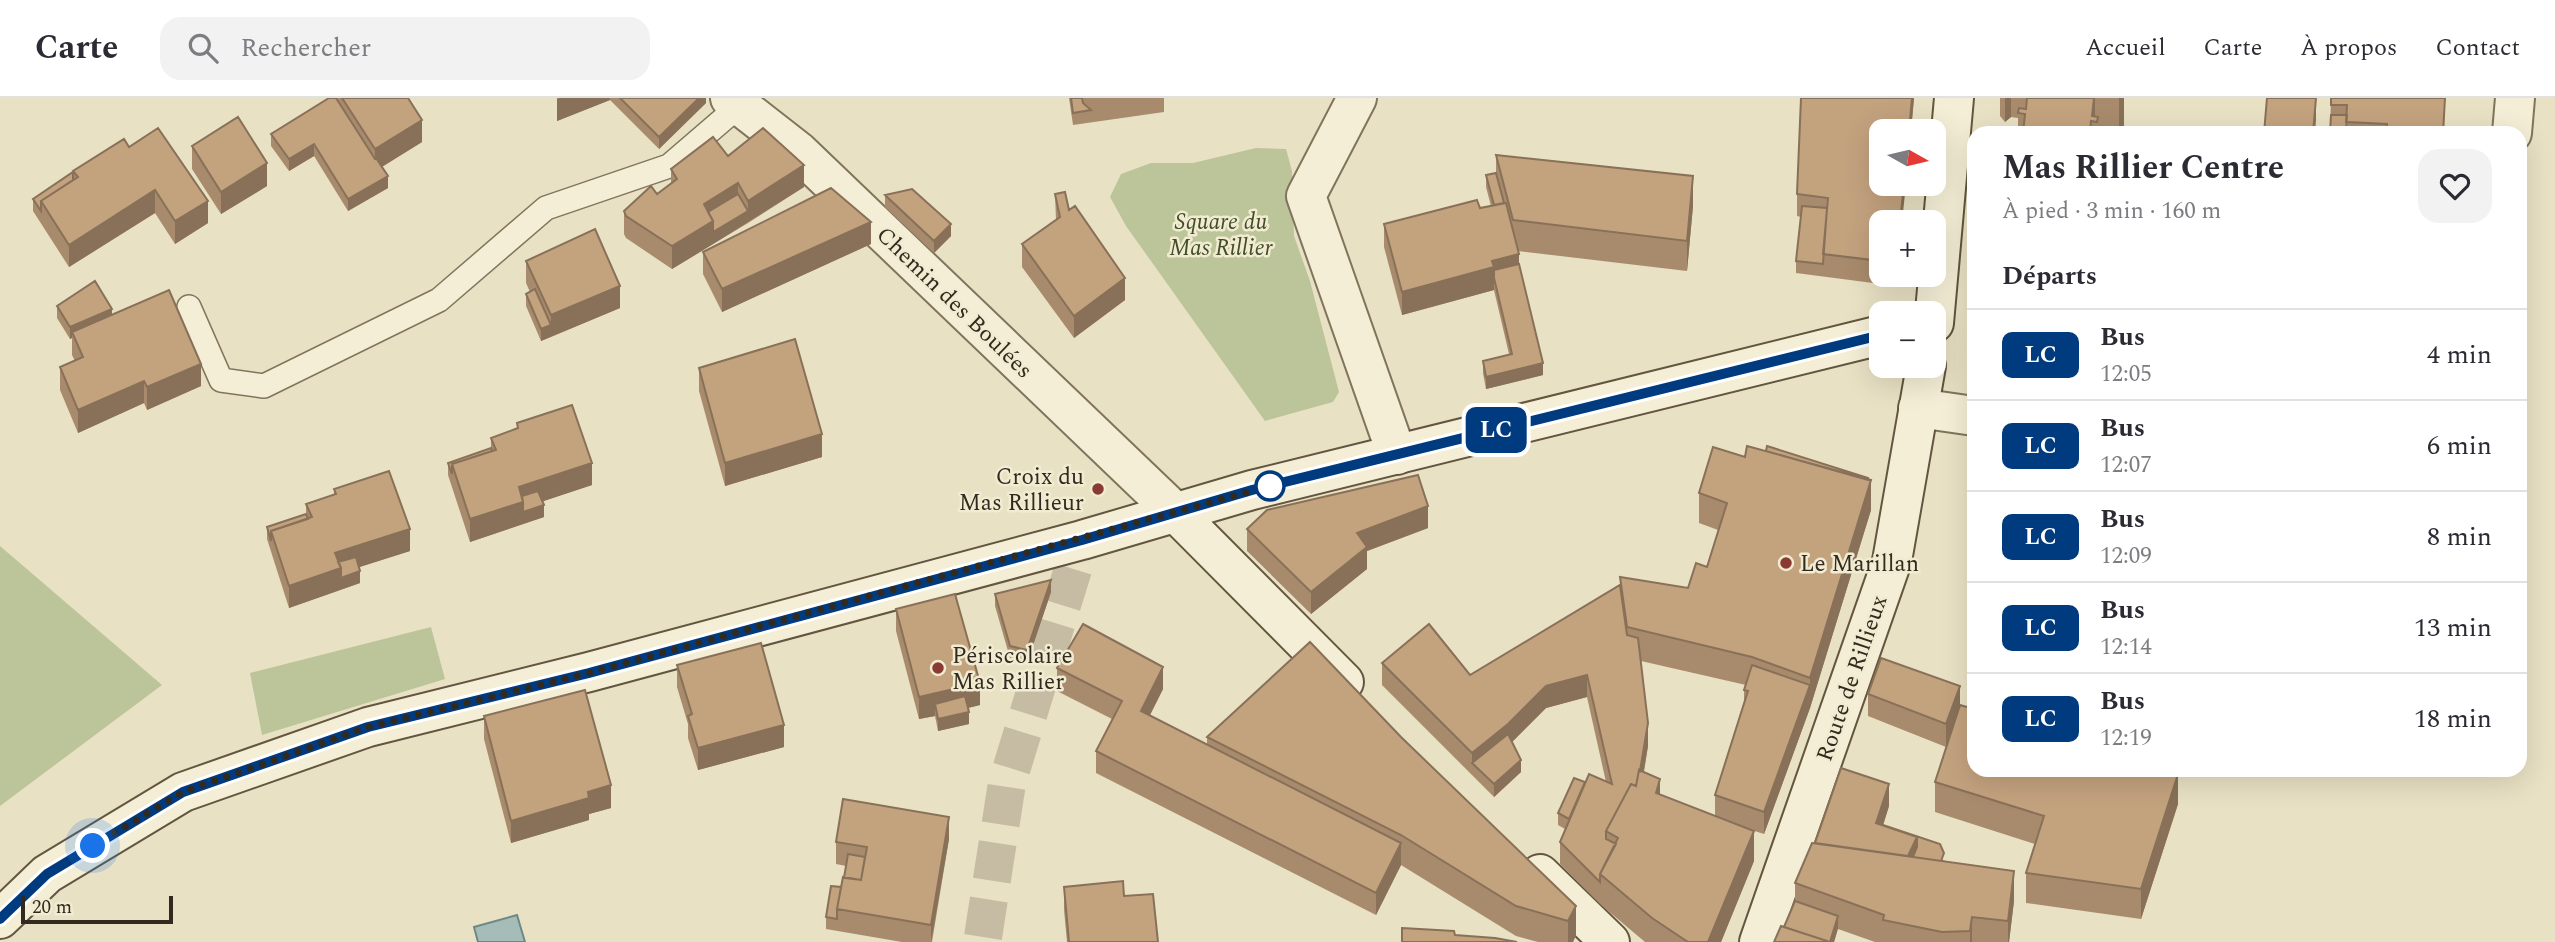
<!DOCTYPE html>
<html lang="fr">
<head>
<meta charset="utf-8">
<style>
  body { margin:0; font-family:Spectral,serif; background:#f2f2f3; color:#2b2b33; height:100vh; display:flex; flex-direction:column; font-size:26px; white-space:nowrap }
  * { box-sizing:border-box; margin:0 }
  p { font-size:23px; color:#7c7c81 }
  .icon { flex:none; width:38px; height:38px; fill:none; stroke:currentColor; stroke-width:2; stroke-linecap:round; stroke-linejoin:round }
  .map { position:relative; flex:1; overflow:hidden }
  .drawer { position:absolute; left:1967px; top:28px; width:560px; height:651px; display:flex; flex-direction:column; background:#fff; border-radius:21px; box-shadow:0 7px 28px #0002 }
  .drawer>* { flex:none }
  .badge { padding:0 14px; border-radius:10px; font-size:24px; line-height:46px }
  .needle { width:46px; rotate:98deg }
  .tools { position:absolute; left:1869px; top:21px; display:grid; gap:14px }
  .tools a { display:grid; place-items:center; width:77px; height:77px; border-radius:14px; background:#fff; box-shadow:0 7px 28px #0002; font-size:35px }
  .scale { position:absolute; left:21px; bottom:18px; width:152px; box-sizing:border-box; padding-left:7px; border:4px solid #332a1f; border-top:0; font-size:19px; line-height:24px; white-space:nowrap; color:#332a1f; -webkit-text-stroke:5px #f1ebd2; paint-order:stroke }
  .you { position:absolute; width:35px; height:35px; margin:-18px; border:5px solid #fff; border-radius:50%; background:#1a73e8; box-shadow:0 0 0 10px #1a73e833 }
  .map>.badge { position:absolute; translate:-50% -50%; box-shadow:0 0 0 4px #fff }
  h2 { padding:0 35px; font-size:26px; line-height:63px }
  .round { display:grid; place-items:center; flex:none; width:74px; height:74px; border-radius:21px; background:#f2f2f3 }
  .overview { display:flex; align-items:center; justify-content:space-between; height:119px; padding:0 35px }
  h1 { font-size:33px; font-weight:700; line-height:52px }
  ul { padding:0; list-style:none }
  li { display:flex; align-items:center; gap:21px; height:91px; padding:0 35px; border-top:2px solid #e1e1e2 }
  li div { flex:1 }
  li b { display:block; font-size:26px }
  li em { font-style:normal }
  li .badge { min-width:77px; font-weight:700; text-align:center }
  header { display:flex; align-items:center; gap:42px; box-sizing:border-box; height:98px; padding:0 35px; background:#fff; border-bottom:2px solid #e1e1e2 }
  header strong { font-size:33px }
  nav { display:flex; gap:38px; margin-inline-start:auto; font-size:24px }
  .search { width:490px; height:63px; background:#f2f2f3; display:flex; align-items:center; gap:18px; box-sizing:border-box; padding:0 24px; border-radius:21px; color:#7c7c81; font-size:26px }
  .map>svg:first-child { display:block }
  .green { fill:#bcc599 }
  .water { fill:#a5bcb8; stroke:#6d8985; stroke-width:2 }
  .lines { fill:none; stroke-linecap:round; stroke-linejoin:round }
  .street-tunnel { stroke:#c5bca3; stroke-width:38; stroke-dasharray:38 19; stroke-linecap:butt }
  .lane-casing { stroke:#81745c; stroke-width:26 }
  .street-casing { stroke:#81745c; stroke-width:42 }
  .secondary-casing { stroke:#63553f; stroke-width:42 }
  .lane { stroke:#f4eed6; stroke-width:23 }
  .street { stroke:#f4eed6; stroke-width:38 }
  .secondary { stroke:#f4eed6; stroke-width:38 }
  .wall { fill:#a88b6c; fill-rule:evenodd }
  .shaded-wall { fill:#887158 }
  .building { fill:#c3a27e; stroke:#887158; stroke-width:2 }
  .line-casing { stroke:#fff; stroke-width:16 }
  .line { stroke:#003b80; stroke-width:10 }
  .walk { stroke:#332a1f; stroke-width:7; stroke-dasharray:0 12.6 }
  .stop-dot { fill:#fff; stroke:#003b80; stroke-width:3.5 }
  .poi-dot { fill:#893b33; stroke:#f1ebd2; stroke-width:2.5 }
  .labels { text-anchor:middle; stroke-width:5; stroke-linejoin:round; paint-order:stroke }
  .park-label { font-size:23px; font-style:italic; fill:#404d27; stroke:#f1ebd2 }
  .street-label { font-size:23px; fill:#332a1f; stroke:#f1ebd2 }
  .poi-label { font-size:23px; fill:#332a1f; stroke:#f1ebd2; text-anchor:start }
</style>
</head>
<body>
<header>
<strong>Carte</strong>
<div class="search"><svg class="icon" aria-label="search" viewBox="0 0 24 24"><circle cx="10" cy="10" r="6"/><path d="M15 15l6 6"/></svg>Rechercher</div>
<nav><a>Accueil</a><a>Carte</a><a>À propos</a><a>Contact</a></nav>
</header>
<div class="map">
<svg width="2555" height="844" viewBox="0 0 2555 844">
  <rect width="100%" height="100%" fill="#e9e1c4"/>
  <path class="green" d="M1256 50 1286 51 1292 73 1294 138 1310 183 1339 294 1333 304 1265 323 1126 128 1110 99 1121 76 1151 65H1193Z
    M0 448 162 587 0 708Z
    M431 529 445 581 262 637 250 575Z"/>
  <path class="water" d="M517 817 525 844H478L474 829Z"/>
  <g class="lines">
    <path class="street-tunnel" d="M983 839 1007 685 1082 442"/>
    <defs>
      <path id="lane" d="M189 209 221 282 264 288 439 202 546 110 669 68 740 7"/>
      <path id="street" d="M730 0 798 53 1175 414
        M1357 0 1306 98 1397 357
        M2512 35 2515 0
        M1918 310 1974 318"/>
      <path id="secondary" d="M1934 225 1954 0
        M1175 414 1344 584
        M1540 776 1610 844
        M0 821 47 776 183 694 368 629 589 574 1082 442 1252 392 1881 237
        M1759 844 1892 463 1926 268"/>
    </defs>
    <use href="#lane" class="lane-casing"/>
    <use href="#street" class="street-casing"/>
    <use href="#secondary" class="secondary-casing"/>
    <use href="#lane" class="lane"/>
    <use href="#street" class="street"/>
    <use href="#secondary" class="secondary"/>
  </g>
  <path class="wall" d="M337 0H408L422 44 382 69 388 90 348 113 314 58 289 73 271 48V36L337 1Z
    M557 0H706V5L659 51 610 2 557 23Z
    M1069 0H1164V14L1073 27Z
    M1914 0 1911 33H1881V177H1897L1896 188 1796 175V163L1801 119 1797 118V96Z
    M2000 0H2124V30L2119 35 2114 30 2098 28V35H2018V20L2011 19 2005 24 2000 18Z
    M2331 0H2445L2444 35H2330Z
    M192 48 267 88 221 116 192 71Z
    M129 49 208 125 175 146 155 115 69 169 33 113V101L73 74Z
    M1496 57 1693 108 1687 173 1518 153 1519 166 1543 277 1486 291 1483 275V263L1509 256 1494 192 1402 217 1384 149V126L1491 108 1486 89V77L1496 75Z
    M728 58 804 89 748 125 672 171 626 140 624 136V113L657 96 671 86V71Z
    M1055 96 1069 112 1125 202 1074 240 1022 169V146L1056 122Z
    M885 97 951 138 934 155 885 109Z
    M871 146 722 214 703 176V154Z
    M526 163 620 210 541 243 526 208V196L530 194 526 185Z
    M57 208 112 217 201 288 147 312 144 305 78 335 60 292V269L75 263 72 257V240L70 241 57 220Z
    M699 270 822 359 725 388 699 293Z
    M517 325 592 387 543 403 544 419 470 444 448 377V365L491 350V340L517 330Z
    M334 391 410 453 359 469 360 485 289 510 267 441V429L306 416V406L334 397Z
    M1699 395 1871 412 1810 610 1764 736 1739 728 1754 763 1721 844H1645L1600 806 1560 766V744L1565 731 1558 727V715L1585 684H1606L1587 599 1546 610 1512 644 1521 674 1494 699 1382 587V565L1470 577 1620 487V479L1688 490 1707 469 1718 432 1699 425ZM1641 563 1746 587 1744 592V603L1715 697V718L1660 697 1644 674 1648 648Z
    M1428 430 1367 453V471L1311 516 1247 453V431Z
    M1051 494 1027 565 1010 560 995 508V496Z
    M896 511 980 607 968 610 969 626 938 633 935 618 919 621 896 533Z
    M677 567 784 649 698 672 688 640V626L677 589Z
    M1057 570 1163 591 1150 617 1207 646V639H1401L1576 808V837L1573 844H1538L1516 838 1401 767 1376 817 1096 675V653L1112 621 1057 593Z
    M1868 596 1960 607 2178 706 2141 821 2026 805V775L2035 746 1935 714V684L1946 649 1868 618Z
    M484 618 611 710 589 716V722L511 745 484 641Z
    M1889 708 1883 727 2014 803 2009 844H1875L1838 831 1834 844H1774L1784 829 1795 803V785L1815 745Z
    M949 741 932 844H902L826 831V819L841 789 844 780 846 768 836 766V744Z
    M1064 789 1124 798 1158 844H1067L1064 812Z"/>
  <path class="shaded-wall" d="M560 0H610V2L557 23V1Z
    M699 0H706V5L659 51V39Z
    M1912 0H1914L1911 33H1909Z
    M2005 0H2011V19L2005 24Z
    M2094 0H2095V24L2092 23Z
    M2119 0H2124V30L2119 35Z
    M2316 0V22L2315 35H2313Z
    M422 22V44L375 73V51Z
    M314 46V58L289 73V61Z
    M267 65V88L221 116V94Z
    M804 67V89L713 146V134L748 113V103Z
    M388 78V90L348 113V101Z
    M1693 78V108L1687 173V143Z
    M738 85V108L709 126 704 106Z
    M1904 86H1906L1902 124H1900Z
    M155 92V115L69 169V147Z
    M208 103V125L175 146V123Z
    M713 123V146L672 171V148Z
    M871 124V146L722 214V191Z
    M951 126V138L934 155V143Z
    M1519 156V178L1494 179V192L1402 217V194L1492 163Z
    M1125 180V202L1074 240V218Z
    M620 188V210L541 243V231L551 227V217Z
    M112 211V223L72 234V240L70 241V229Z
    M1543 265V277L1486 291V279Z
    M201 266V288L147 312V289Z
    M144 283V305L78 335V312Z
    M822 336V359L725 388V365Z
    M592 365V387L523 410V426L470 444V421L519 389Z
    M1871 382V412L1810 610 1764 736V714L1810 587V580Z
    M544 407V419L523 426V414Z
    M1428 408V430L1367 453V471L1311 516V494L1357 435Z
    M410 431V453L341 475 360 473V485L289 510V488L335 455Z
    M1051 482V494L1027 565V552Z
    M1163 569V591L1141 635V613Z
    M1587 577V599L1546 610 1508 648 1472 665V655L1546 588Z
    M980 585V607L938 617 935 606V618L919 621V599Z
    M1960 588V610L1946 649V626Z
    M969 614V626L938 633V621Z
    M1648 625V648L1636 718V696Z
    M784 627V649L698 672V650Z
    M1521 662V674L1494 699V686Z
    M2178 676V706L2141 821V791Z
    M1660 681V711L1656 695Z
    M1889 686V708L1880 737 1876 725Z
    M611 687V710L589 716V722L511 745V723L588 694Z
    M949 719V741L931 844V827Z
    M1754 733V763L1721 844H1708Z
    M1917 739V761L1905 765Z
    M1401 745V767L1376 817V795Z
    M2014 773V803L2009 844H2008V823Z
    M1576 808V837L1573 844H1568V823Z
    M1838 818V830L1834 844H1830Z
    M1972 819V844H1970V833Z"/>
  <path class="building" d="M329 0H336L375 61 376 60 388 78 348 101 314 46 289 61 271 36Z
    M342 0H408L422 22 375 51Z
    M620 0H699L659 39Z
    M1071 0H1082L1083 5 1091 12 1073 15Z
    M1801 0H1912L1909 33H1881V86H1904L1900 124H1881V163L1823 156 1828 100 1797 96Z
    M2027 0H2094L2092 18 2098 19 2097 24 2091 23 2090 35H2023L2025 16 2018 15 2019 10 2026 11Z
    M2267 0H2316L2313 35H2264Z
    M2331 0H2445L2443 35H2387V26L2346 24 2347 7H2331Z
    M2331 17H2347L2346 34 2361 35H2330Z
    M238 19 267 65 221 94 192 48Z
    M158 30 208 103 175 123 155 92 69 147 41 103 78 79 73 73 124 41 129 49Z
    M763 30 804 67 748 103 738 85 704 106 713 123 672 148 626 118 624 113 651 88 657 96 677 81 671 71 713 39 728 58Z
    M1496 57 1693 78 1687 143 1513 122Z
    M73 74V82L41 103V113L33 101Z
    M1496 75 1504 105 1494 107 1486 77Z
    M831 90 871 124 722 191 703 154Z
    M912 91 951 126 934 143 885 97Z
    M1065 94 1069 112 1075 108 1125 180 1074 218 1022 146 1060 119 1055 96Z
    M738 96 748 113 713 134V123L708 114Z
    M1477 102 1480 110 1506 105 1519 156 1492 163 1494 169 1402 194 1384 126Z
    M1802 108 1827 110 1823 166 1796 163Z
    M595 131 620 188 551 217 526 163Z
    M1519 166 1543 265 1486 279 1483 263 1512 256 1494 180V172Z
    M95 183 112 211 70 229 57 208Z
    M535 191 551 227 541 231 526 196Z
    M169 192 201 266 147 289 144 283 78 312 60 269 83 259 72 234Z
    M795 241 822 336 725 365 699 270Z
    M572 307 592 365 519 389 523 404 470 421 452 366 496 352 491 340 518 330 517 325Z
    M1747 348 1871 382 1810 580 1752 559 1627 529 1620 479 1688 490 1696 465 1707 469 1727 405 1699 395 1713 349 1745 359Z
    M1767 348 1868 380V382L1766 353Z
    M491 350 492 353 452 366V376L448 365Z
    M389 373 410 431 335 455 341 470 289 488 271 433 312 419 306 406 336 396 334 391Z
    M1418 377 1428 408 1357 435 1367 449 1311 494 1247 431 1267 412Z
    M538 393 544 407 523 414V404L522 398Z
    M306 416 308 421 271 433V443L267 429Z
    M356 459 360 473 341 480V470L338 464Z
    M1051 482 1027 552 1010 548 995 496Z
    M1620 487 1627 537 1638 540 1648 625 1640 673 1639 672 1636 688 1631 686 1606 733V741L1616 746 1600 776V784L1560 744 1589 676 1612 686 1587 577 1546 588 1508 626 1472 655 1382 565 1429 526 1470 577Z
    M955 496 980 585 919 599 896 511Z
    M1083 526 1163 569 1141 613 1401 745 1376 795 1096 653 1122 603 1057 570Z
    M1310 544 1401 639 1576 808 1568 823 1516 808 1401 737 1207 639Z
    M761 545 784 627 698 650 688 618 692 616 677 567Z
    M1881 560 1960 588 1946 626 1868 596Z
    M1752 567 1810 587 1764 714 1715 697 1748 593 1744 592Z
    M585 592 611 687 588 694 589 700 511 723 484 618Z
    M965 598 969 614 938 621 935 606Z
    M1960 607 1974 611V672H2166L2178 676 2141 791 2026 775 2044 718 1935 684Z
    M1508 636 1521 662 1494 686 1472 665Z
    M1841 670 1889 686 1876 725 1917 739 1908 758 1815 745Z
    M1639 672 1660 681 1656 695 1754 733 1708 844H1688L1652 820 1600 776 1618 740 1606 733 1631 686 1636 688Z
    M1574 680 1585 684 1569 721 1558 715Z
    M843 701 949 719 931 827 837 811 843 779 861 782 867 749 836 744Z
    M1880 726 1940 746 1944 755 1941 763 1913 759 1917 749V739Z
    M1812 745 2014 773 2008 823 1972 819 1970 833 1942 834 1883 822 1884 817 1795 785Z
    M848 756 865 759 861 782 844 780Z
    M1123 783 1124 798 1153 796 1158 844H1069L1064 789Z
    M831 788 841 789 837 811V821L826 819Z
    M1795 803 1838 818 1830 844H1827V843L1784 829Z
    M1781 828 1827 843 1826 844H1774Z
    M1402 830 1454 833 1455 837 1495 840 1517 844H1402Z"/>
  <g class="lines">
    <defs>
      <path id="line" d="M0 821 47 776 183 694 368 629 589 575 1082 442 1252 392 1881 237"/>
    </defs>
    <use href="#line" class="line-casing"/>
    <use href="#line" class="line"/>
    <path class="walk" d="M93 748 183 694 368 629 589 575 1270 388"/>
  </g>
  <circle class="stop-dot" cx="1270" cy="388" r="14"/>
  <g class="poi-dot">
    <circle cx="1098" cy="391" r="7"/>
    <circle cx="1786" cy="465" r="7"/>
    <circle cx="938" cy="570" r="7"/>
  </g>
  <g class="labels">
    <g class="park-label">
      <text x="1221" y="131">Square du<tspan x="1221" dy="26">Mas Rillier</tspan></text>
    </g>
    <g class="street-label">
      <text transform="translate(955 204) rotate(44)" y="8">Chemin des Boulées</text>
      <text transform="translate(1851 580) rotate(-71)" y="8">Route de Rillieux</text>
    </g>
    <g class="poi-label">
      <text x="1084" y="386" text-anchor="end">Croix du<tspan x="1084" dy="26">Mas Rillieur</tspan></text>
      <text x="1800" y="473">Le Marillan</text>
      <text x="952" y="565">Périscolaire<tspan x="952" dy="26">Mas Rillier</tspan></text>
    </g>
  </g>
</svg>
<div class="tools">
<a><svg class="needle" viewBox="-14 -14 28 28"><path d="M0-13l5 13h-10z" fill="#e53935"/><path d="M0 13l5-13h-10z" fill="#7c7c81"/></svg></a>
<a>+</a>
<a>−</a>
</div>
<div class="scale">20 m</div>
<div class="you" style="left:93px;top:748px"></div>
<b class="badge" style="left:1496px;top:332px;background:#003b80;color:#fff">LC</b>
<section class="drawer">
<div class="overview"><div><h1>Mas Rillier Centre</h1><p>À pied · 3 min · 160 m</p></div><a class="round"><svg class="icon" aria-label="heart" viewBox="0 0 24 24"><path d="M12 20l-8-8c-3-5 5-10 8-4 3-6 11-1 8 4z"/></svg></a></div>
<h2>Départs</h2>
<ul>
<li><span class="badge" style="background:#003b80;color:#fff">LC</span><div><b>Bus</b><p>12:05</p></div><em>4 min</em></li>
<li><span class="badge" style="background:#003b80;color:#fff">LC</span><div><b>Bus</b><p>12:07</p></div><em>6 min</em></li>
<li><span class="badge" style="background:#003b80;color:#fff">LC</span><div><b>Bus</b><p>12:09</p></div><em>8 min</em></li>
<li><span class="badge" style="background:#003b80;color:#fff">LC</span><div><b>Bus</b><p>12:14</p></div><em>13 min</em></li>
<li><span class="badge" style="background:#003b80;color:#fff">LC</span><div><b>Bus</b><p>12:19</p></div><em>18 min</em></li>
</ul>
</section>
</div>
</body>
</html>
